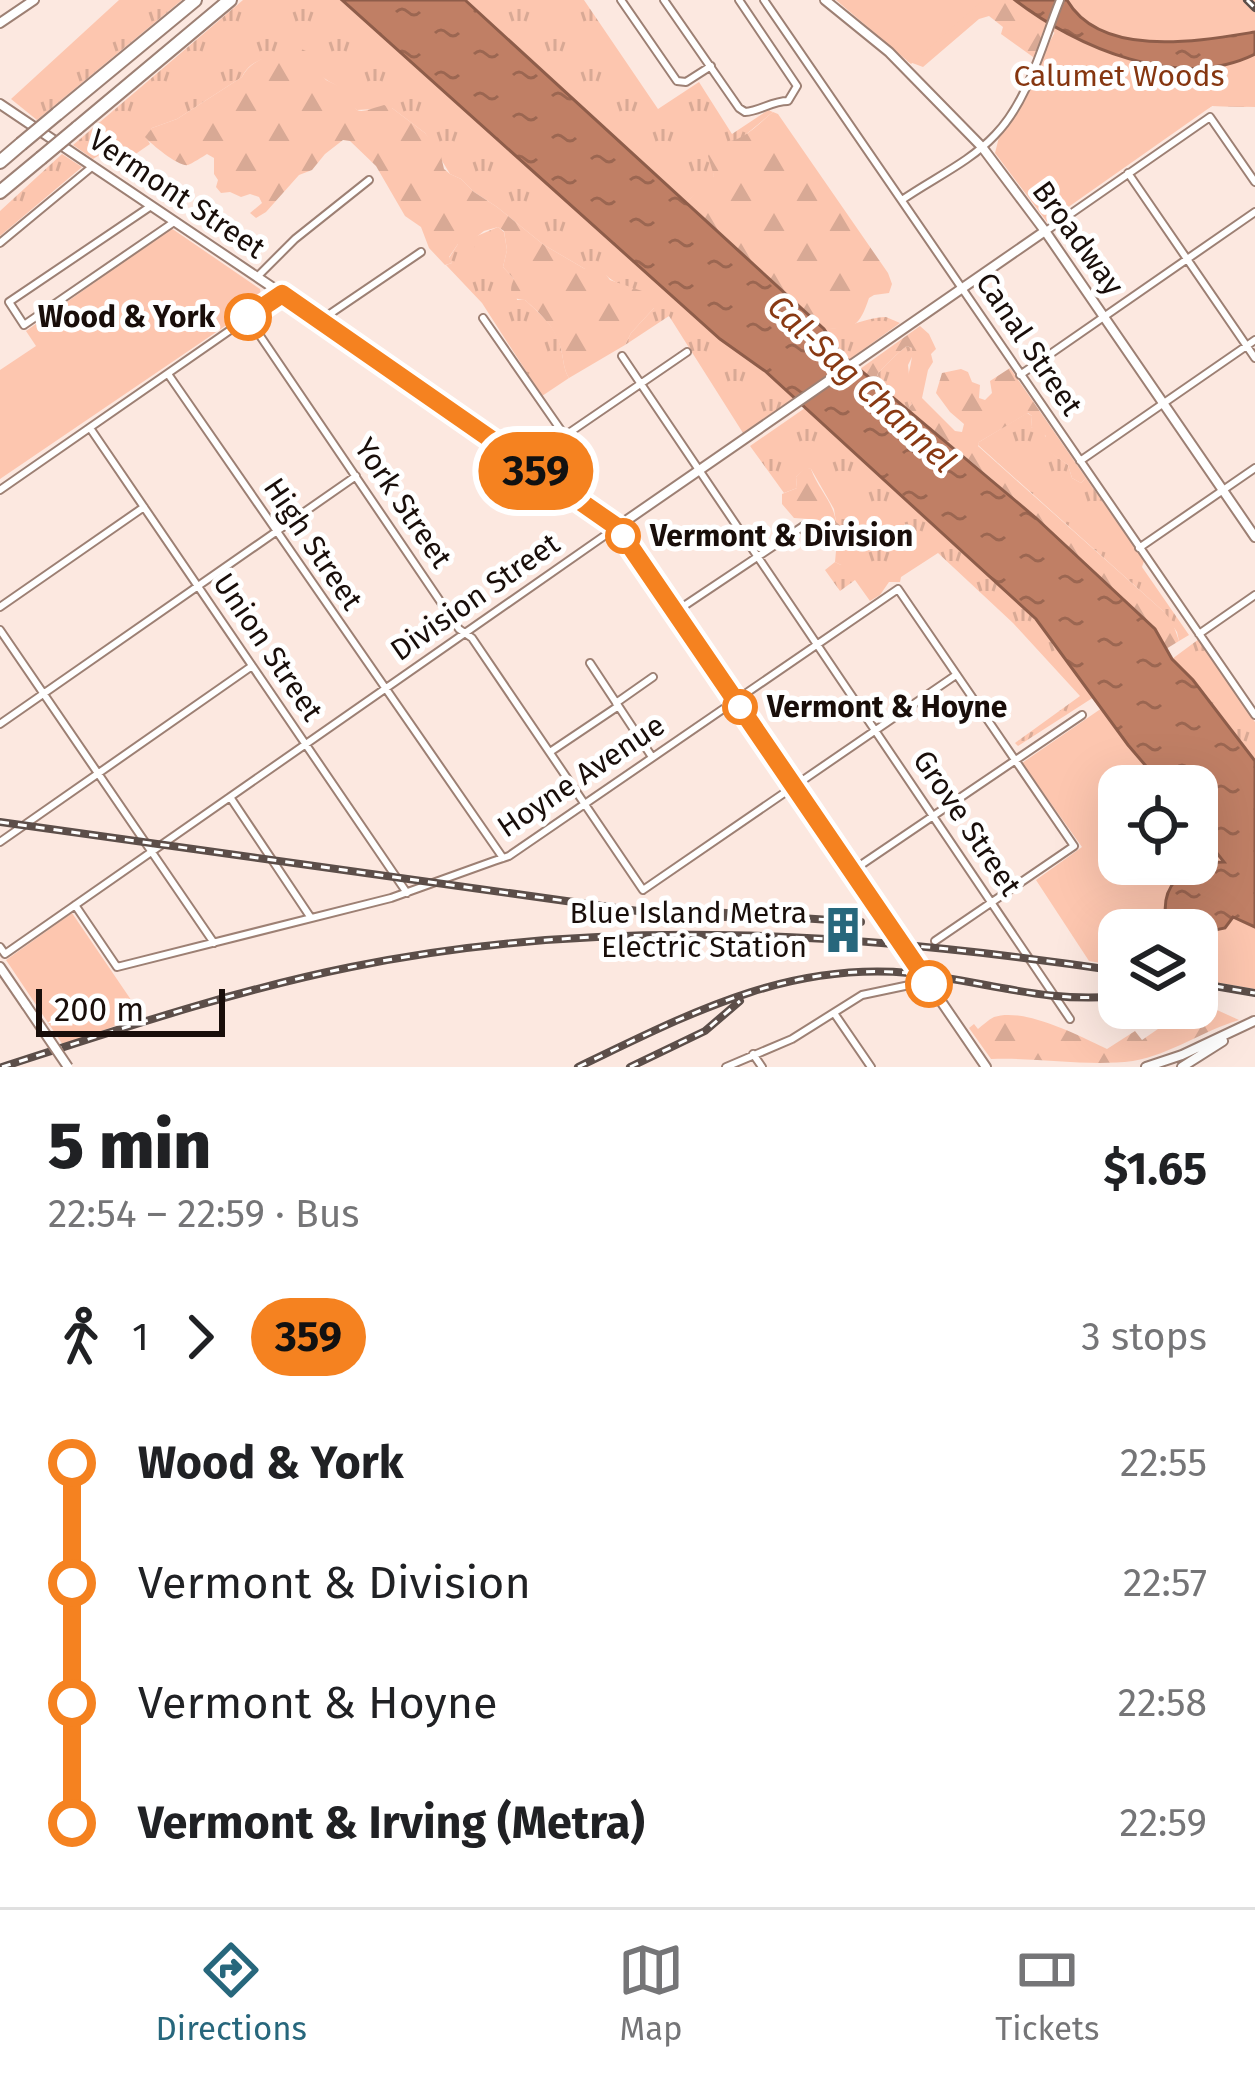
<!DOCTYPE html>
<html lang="en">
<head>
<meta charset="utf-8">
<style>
  body { margin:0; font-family:"Fira Sans",sans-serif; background:#f2f2f2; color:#202124; height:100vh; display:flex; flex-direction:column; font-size:45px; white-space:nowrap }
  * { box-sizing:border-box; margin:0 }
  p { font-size:39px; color:#757577 }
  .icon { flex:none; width:66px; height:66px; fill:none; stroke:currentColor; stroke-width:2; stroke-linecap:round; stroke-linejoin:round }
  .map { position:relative; height:1067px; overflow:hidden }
  .drawer { display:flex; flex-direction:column; background:#fff; flex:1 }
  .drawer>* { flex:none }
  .badge { padding:0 24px; border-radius:39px; font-size:42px; line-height:78px }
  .tools { position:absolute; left:1098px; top:765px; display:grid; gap:24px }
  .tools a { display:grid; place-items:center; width:120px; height:120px; border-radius:24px; background:#fff; box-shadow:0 12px 48px #0002; font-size:60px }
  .scale { position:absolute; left:36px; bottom:30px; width:189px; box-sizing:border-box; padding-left:12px; border:6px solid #190e0a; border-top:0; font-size:33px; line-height:42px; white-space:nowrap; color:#190e0a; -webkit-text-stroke:9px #fff; paint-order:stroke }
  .map>.badge { position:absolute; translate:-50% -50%; box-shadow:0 0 0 6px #fff }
  .legs { display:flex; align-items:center; gap:18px; height:132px; padding:0 48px; font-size:39px }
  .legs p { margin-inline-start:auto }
  .head { display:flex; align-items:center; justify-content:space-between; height:204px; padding:0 48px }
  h1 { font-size:66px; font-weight:800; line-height:90px }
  ul { padding:0 48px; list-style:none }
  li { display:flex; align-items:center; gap:42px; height:120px; font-size:45px }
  li i { display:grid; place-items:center; width:18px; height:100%; margin:0 15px; background:currentColor }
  li i::after { content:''; width:30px; height:30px; margin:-15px; border:9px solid; border-radius:50%; background:#fff }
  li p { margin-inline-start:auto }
  li:first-child i { background:linear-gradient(#0000 50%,currentColor 0) }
  li:last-child i { background:linear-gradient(currentColor 50%,#0000 0) }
  .tab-bar { display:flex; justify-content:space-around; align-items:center; height:168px; border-top:3px solid #e0e0e0; background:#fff; font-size:33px; color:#757577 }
  .tab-bar a { display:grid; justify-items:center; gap:6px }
  .tab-bar .current { color:#27677c }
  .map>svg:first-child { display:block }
  .grass { fill:url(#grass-tufts) }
  .forest { fill:url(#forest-firs) }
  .park { fill:#fdc6af }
  .water { fill:url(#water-ripples); stroke:#8e5d4a; stroke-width:3 }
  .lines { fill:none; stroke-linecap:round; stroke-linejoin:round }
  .canal { stroke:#c07f65; stroke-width:6 }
  .street-casing { stroke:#9d8074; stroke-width:10 }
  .secondary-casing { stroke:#9d8074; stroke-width:12 }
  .highway-casing { stroke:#9d8074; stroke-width:16 }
  .street { stroke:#fff; stroke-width:6 }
  .secondary { stroke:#fff; stroke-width:8 }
  .highway { stroke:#fff; stroke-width:12 }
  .rail-casing { stroke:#5c4e49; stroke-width:8 }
  .rail { stroke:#fff; stroke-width:3; stroke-dasharray:9; stroke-linecap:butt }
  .secondary-bridge-casing { stroke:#9d8074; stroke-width:12; stroke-linecap:butt }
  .highway-bridge-casing { stroke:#9d8074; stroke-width:16; stroke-linecap:butt }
  .secondary-bridge { stroke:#fff; stroke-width:8 }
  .highway-bridge { stroke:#fff; stroke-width:12 }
  .line-1-casing { stroke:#fff; stroke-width:27 }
  .line-1 { stroke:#f58220; stroke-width:18 }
  .stop-1-dot { fill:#fff; stroke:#f58220; stroke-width:6 }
  .labels { text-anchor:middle; stroke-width:10; stroke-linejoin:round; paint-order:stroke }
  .park-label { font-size:30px; fill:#863610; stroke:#fff }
  .street-label { font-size:30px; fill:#190e0a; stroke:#fff }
  .stop-label { font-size:30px; font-weight:bold; fill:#190e0a; stroke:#fff; text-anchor:start }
  .poi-label { font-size:30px; fill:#190e0a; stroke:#fff; text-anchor:end }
  .water-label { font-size:33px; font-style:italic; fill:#893913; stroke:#fff }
</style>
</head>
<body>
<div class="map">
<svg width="1255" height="1067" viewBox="0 0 1255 1067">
  <defs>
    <pattern id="grass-tufts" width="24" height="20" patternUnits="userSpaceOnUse" patternTransform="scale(3)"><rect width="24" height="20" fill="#fdc6af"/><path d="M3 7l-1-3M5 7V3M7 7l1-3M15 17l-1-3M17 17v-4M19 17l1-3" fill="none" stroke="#d8a995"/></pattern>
    <pattern id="forest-firs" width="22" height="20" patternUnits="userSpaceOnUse" patternTransform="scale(3)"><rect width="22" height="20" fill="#fdc6af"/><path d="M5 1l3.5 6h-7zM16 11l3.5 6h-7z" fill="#d8a995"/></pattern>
    <pattern id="water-ripples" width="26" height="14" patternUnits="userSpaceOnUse" patternTransform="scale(3)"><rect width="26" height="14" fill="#c07f65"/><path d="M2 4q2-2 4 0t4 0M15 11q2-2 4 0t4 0" fill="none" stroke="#9b6651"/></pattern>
  </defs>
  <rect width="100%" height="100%" fill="#fce8e0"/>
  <path class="grass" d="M119 0H182L37 120 11 99Z
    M243 0H342L720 339 765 371 794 398 743 433 669 316 625 345 631 333 654 308V303C638 288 617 287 606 275L585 269 544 245 497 207 474 192 461 179 450 174 425 133 392 108 357 110 350 105C349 86 331 86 321 75L279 52C264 60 250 60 242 77L177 119 152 128 146 137 150 144 124 162 120 161 111 148 93 159 73 145Z
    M465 0H584L658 109 699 82 732 134 768 110 773 112 744 136 733 141 713 168 714 176 687 202Z
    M62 154 82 167 0 236V211Z
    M498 227 504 232 507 250 503 267 514 279 517 300H525C540 314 557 327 561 349 564 361 563 368 569 378L542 396 482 303 446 265 452 263 449 258 458 244Z
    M886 317 900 323 849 360 840 353 824 329C849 329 862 318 886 317Z
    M907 346 912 348V357L908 365 912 404 907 410 882 389V381L877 375C879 371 903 348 907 346Z
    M805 408 1036 619 1094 697 1018 746 1015 743 1080 696 1013 623 938 553 901 577 900 582H889L880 595 870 601 855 580 840 591 825 570 835 562 841 565 853 535 836 522 834 509 811 469 805 468 796 477 797 488 784 493 750 446Z
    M1027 413 1032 416 1031 427 1042 431 1046 437V449L1068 465 1072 478 1081 483 1086 478 1144 561 1142 567 1189 635 1179 641 1177 632 1163 611 978 445 979 442Z
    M1199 639 1255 722V761L1193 680 1172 659Z"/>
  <path class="forest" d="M948 0H1015L1048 20 1041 37 1049 43 1055 32 1247 107 1212 106 1207 109 1031 84 1040 62 1001 34 1003 27 989 16 979 19 923 67 907 61Z
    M292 46C306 50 325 57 322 75L326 80 347 90C356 117 357 113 384 105L392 108 425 133 440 152 444 169 450 174 461 179 474 192 497 207 544 245 585 269C602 265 601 268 610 280L642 291 655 303 654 308 631 333 625 345 569 378C563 368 564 361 561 349 556 328 541 314 525 300 511 300 508 291 514 279L503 267 507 250 504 231 498 227 484 231 475 238V247L470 248 464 244H458L449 257 452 263 445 265 429 248 421 227 405 216 376 166 350 141 343 140 325 154 312 170 299 175 266 212 256 218 250 213 262 203 259 197 250 194 241 197 230 192 221 193 216 187 218 180 214 174V158L207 154C204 156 191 164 188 165 179 167 152 145 145 137L152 128 177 119 242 77C251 59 274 54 292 46Z
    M773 112 778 114 888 273 892 284 889 293 874 295 869 298C859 327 855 329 824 329L687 202 698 190 700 182 714 176 708 156C720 136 725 146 741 137 753 131 763 120 773 112Z
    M920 326 929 334 936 349 931 354 933 362 928 370 922 398 955 431 962 432 964 424 950 412 936 393 942 373 961 369 968 372 972 382 980 385 979 398 985 400 992 393 990 381 1010 368 1086 478 1081 483 1072 478 1068 465 1046 450V436L1031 427 1032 416 1028 413 979 442 978 446 1163 611 1172 621 1179 641 1166 649 1155 629C1074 553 995 477 907 410L912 404C902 376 913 371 912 348L907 346C903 348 879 371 877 375L882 381V389L860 369Z
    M805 467 811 469C818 489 833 501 836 522L853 535 860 546 849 563 841 565 835 562 837 540 827 530 825 523 814 525 808 519 794 518 782 504V494L797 488 796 477Z
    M1183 1008H1196L1214 1013 1217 1010 1239 1020C1202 1031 1172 1054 1133 1061 1086 1067 1039 1057 991 1059L969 1028 974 1024 978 1029C983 1025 988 1020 994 1017 1024 1007 1080 1036 1107 1049L1135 1031 1142 1040 1184 1011Z"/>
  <path class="park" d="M836 0H983L911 64Z
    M1004 0H1255V107L1212 106 1047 222 995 153 999 137 1012 121 1055 33Z
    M171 228 260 289 262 301 0 479V370L36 346 26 331Z
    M1102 708 1128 745 1163 786H1119V864H1197V828L1225 863 1233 917 1255 927V989L1197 979V930H1119V966L1089 961 1036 880 1082 847 1022 763Z
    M72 913 142 1016 63 1045 6 960Z"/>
  <path class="water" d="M342 0H465L824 329 840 353 1036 518 1155 629 1172 659 1193 680 1255 761V927L1233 917 1225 928 1210 931 1209 938 1197 937V930H1169C1155 887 1183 862 1224 862L1197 828V786H1163L1128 745 1036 619 765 371 720 339Z
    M1015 0H1067C1101 59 1199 41 1255 32V54C1179 92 1076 47 1015 0Z"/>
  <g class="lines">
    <path class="canal" d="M1116 835 1119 837
      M1153 864 1175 881"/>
    <defs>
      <path id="street" d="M621 0 677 81 686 82 711 66
        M664 0 739 108 745 112C760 111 772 101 788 101L797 86 739 0
        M764 0 1255 715
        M1128 173 1255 358
        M902 200C932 179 970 162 995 135 1029 100 1042 44 1060 0
        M151 206 9 302 24 325 174 222
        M1046 231 1210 117 1255 182
        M0 243 93 166
        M257 277 295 239 369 180
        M248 318 459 629 472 638 643 890 956 675
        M483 318 565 436
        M321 320 421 252
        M622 356 1070 1019
        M168 374 503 858
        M1020 375 1255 212
        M90 428 407 893
        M1080 461 1255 340
        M525 463 687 352
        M0 490 282 294
        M1139 548 1255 468
        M0 607 144 507
        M675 612 805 525
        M0 630 214 943
        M1199 634 1255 595
        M590 663 652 757
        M616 703 653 677
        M0 724 356 476
        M550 752 617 707
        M230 797 311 918
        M0 842 252 666
        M852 871 1082 715
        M75 905 117 967 391 898 494 861 509 856 898 589 1074 846 935 941
        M0 947 5 954 617 527
        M834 1013 871 1067
        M753 1054 762 1067
        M726 1067 792 1039 862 995 919 983 929 984"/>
      <path id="secondary" d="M825 0 889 52 982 147 1045 231 1255 537
        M0 23 34 0
        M0 104 321 320 617 527 986 1067
        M617 527 1045 231
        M0 967 26 1005
        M1146 1067 1182 1055 1254 1021
        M1182 1067 1223 1041"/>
      <path id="highway" d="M57 114 195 0
        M77 128 230 0
        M0 162 21 144
        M0 192 41 158"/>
    </defs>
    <use href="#street" class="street-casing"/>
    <use href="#secondary" class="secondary-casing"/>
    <use href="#highway" class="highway-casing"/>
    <use href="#street" class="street"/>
    <use href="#secondary" class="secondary"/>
    <use href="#highway" class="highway"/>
    <defs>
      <path id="rail" d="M1247 0 1255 8
        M0 822 652 913 726 917
        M711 912 861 922
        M1197 983 1255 993
        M2 1067C117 1030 232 991 351 967 604 915 865 933 1119 971
        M578 1067C687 1015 785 962 909 973 982 980 1045 1004 1119 996
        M630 1067 705 1031 740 1001"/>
    </defs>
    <use href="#rail" class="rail-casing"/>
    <use href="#rail" class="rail"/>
    <defs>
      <path id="secondary-bridge" d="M26 1005 68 1067"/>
      <path id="highway-bridge" d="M21 144 57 114
        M41 158 77 128"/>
    </defs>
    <use href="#secondary-bridge" class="secondary-bridge-casing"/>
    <use href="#highway-bridge" class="highway-bridge-casing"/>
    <use href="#secondary-bridge" class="secondary-bridge"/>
    <use href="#highway-bridge" class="highway-bridge"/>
  </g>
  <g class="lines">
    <defs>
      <path id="line-1" d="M248 317 282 294 617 527 929 984"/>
    </defs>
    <use href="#line-1" class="line-1-casing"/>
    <use href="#line-1" class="line-1"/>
  </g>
  <defs>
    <symbol id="building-bare" viewBox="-9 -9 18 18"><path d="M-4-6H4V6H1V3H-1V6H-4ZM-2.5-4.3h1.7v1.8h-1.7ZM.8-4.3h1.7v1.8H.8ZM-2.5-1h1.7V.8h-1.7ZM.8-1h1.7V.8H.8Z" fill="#27677c" stroke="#fff" stroke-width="2.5" paint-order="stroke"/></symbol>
  </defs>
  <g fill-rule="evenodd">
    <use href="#building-bare" x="810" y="897" width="66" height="66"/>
  </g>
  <g class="stop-1-dot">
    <circle cx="248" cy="317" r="21"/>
    <circle cx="623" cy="536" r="15"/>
    <circle cx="740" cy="707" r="15"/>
    <circle cx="929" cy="984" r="21"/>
  </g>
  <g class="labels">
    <g class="park-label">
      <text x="1119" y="86">Calumet Woods</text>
    </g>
    <g class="street-label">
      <text transform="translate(177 194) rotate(34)" y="10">Vermont Street</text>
      <text transform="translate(1078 238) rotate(54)" y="10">Broadway</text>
      <text transform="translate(1029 344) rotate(56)" y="10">Canal Street</text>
      <text transform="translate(403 503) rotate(56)" y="10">York Street</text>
      <text transform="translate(313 544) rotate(56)" y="10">High Street</text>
      <text transform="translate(475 597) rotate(-35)" y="10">Division Street</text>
      <text transform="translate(268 647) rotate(56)" y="10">Union Street</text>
      <text transform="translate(581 776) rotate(-34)" y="10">Hoyne Avenue</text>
      <text transform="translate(967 823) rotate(56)" y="10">Grove Street</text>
    </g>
    <g class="stop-label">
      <text x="215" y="327" text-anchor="end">Wood &amp; York</text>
      <text x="650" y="546">Vermont &amp; Division</text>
      <text x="767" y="717">Vermont &amp; Hoyne</text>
    </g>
    <g class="poi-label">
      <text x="807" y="923">Blue Island Metra<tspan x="807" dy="34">Electric Station</tspan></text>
    </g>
    <g class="water-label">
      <text transform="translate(862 383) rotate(43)" y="12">Cal-Sag Channel</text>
    </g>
  </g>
</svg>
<div class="tools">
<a><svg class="icon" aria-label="locate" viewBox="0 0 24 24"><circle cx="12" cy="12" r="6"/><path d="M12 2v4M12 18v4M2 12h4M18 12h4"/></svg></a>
<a><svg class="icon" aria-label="layers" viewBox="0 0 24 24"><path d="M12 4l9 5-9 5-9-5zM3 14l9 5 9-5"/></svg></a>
</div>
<div class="scale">200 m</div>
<b class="badge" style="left:536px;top:471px;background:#f58220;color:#111">359</b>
</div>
<section class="drawer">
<div class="head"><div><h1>5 min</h1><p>22:54 – 22:59 · Bus</p></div><b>$1.65</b></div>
<div class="legs"><svg class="icon" aria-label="walk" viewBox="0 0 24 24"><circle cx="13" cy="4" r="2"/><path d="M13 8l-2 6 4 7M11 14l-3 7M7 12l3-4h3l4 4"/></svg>1<svg class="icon" aria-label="forward" viewBox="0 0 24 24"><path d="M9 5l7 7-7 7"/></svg><b class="badge" style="background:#f58220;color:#111">359</b><p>3 stops</p></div>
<ul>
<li><i style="color:#f58220"></i><b>Wood &amp; York</b><p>22:55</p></li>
<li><i style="color:#f58220"></i><span>Vermont &amp; Division</span><p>22:57</p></li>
<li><i style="color:#f58220"></i><span>Vermont &amp; Hoyne</span><p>22:58</p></li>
<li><i style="color:#f58220"></i><b>Vermont &amp; Irving (Metra)</b><p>22:59</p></li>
</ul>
</section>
<nav class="tab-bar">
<a class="current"><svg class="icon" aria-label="directions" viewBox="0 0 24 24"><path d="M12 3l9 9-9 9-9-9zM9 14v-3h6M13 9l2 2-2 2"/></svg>Directions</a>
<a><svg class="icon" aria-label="map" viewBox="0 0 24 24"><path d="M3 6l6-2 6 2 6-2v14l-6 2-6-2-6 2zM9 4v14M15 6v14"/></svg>Map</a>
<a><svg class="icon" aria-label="tickets" viewBox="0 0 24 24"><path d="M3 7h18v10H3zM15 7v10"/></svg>Tickets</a>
</nav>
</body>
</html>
